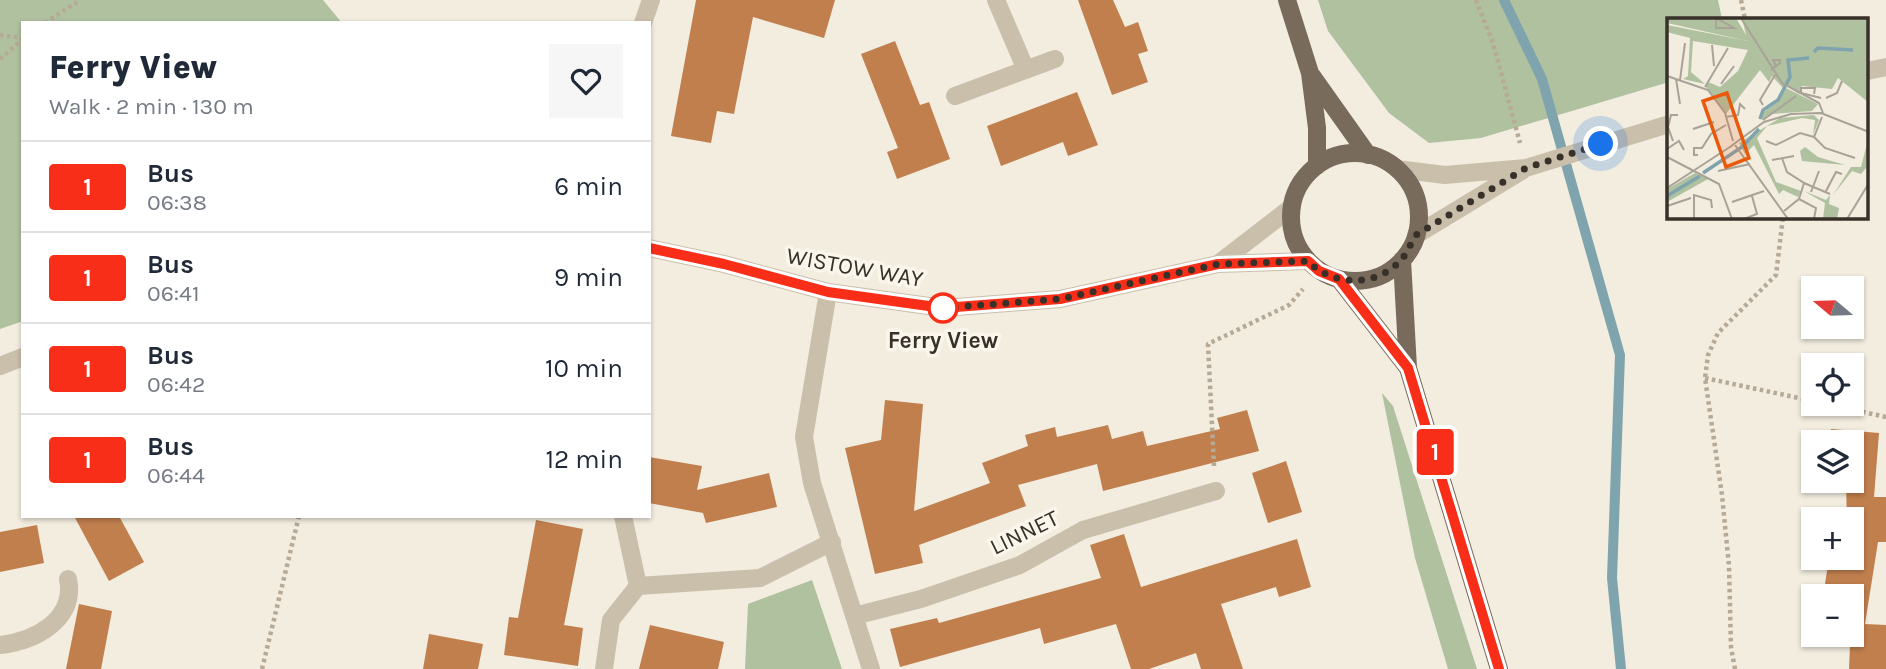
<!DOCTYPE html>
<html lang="en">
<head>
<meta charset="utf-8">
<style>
  body { margin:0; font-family:Karla,sans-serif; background:#f6f6f7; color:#1f2937; height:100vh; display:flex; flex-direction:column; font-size:26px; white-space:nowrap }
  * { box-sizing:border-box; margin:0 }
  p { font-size:23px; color:#747a83 }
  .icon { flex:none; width:38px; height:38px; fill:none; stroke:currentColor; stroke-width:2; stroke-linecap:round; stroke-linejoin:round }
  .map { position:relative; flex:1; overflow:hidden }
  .details { position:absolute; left:21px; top:21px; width:630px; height:497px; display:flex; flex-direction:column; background:#fff; border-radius:0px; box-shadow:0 2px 5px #0004 }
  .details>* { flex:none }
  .badge { padding:0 14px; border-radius:5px; font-size:24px; line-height:46px }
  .needle { width:46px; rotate:289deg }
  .tools { position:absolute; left:1801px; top:276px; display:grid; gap:14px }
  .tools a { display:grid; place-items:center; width:63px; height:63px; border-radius:0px; background:#fff; box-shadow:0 2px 5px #0004; font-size:35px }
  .you { position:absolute; width:35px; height:35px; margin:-18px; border:5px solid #fff; border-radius:50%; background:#1a73e8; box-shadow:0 0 0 10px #1a73e833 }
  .map>.badge { position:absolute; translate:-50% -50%; box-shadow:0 0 0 4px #fff }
  .round { display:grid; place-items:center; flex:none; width:74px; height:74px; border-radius:0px; background:#f6f6f7 }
  .summary { display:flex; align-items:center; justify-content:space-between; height:119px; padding:0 28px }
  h1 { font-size:33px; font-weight:800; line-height:52px }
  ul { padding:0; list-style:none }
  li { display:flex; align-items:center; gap:21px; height:91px; padding:0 28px; border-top:2px solid #e0e1e3 }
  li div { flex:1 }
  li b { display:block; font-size:26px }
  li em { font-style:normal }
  li .badge { min-width:77px; font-weight:700; text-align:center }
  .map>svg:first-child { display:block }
  .green { fill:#b0c1a0 }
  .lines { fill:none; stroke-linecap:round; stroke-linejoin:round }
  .stream { stroke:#7fa4ae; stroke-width:10 }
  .building { fill:#c17f4e }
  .path { stroke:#b6a996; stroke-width:4.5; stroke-dasharray:3.5 3.5; stroke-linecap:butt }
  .minor { stroke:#cabfab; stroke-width:18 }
  .major { stroke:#796b5c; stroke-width:18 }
  .line-casing { stroke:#fff; stroke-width:16 }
  .line { stroke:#f92e18; stroke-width:10 }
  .walk { stroke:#38312a; stroke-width:7; stroke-dasharray:0 12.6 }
  .stop-dot { fill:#fff; stroke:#f92e18; stroke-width:3.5 }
  .labels { text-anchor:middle; stroke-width:7; stroke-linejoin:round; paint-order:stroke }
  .street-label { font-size:23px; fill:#38312a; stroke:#faf6ec }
  .stop-label { font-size:23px; font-weight:bold; fill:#38312a; stroke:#faf6ec }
  .inset-river { fill:none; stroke:#7fa4ae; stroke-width:3.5 }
  .inset-road { fill:none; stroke:#a8a297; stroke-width:2 }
  .view { fill:#e8590c; fill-opacity:0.15; stroke:#e8590c; stroke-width:3.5 }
  .inset-edge { fill:none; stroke:#38312a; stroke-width:3.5 }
</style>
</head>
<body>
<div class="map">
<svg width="1886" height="669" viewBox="0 0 1886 669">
  <rect width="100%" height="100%" fill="#f2eddf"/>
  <path class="green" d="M0 0H323L342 23H23V321L0 329Z
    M1318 0H1718L1722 19H1669V82L1481 138 1429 143 1389 113 1328 31Z
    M1382 393 1393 406 1477 669H1448L1415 558Z
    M812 580 842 669H745L748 604Z"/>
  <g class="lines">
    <path class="stream" d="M1504 0 1542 79 1620 355 1612 578 1621 669"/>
  </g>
  <path class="building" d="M696 0H835L824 38 753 17 734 114 717 111 711 143 671 136Z
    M1078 0H1113L1125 27 1138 22 1148 51 1138 54 1148 82 1112 95Z
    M895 41 920 105 929 102 950 159 897 179 887 152 898 148 861 54Z
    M1077 92 1098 145 1068 156 1063 142 1001 166 987 126Z
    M885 400 923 404 914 511 990 483 982 463 1028 446 1025 435 1055 427 1057 437 1108 425 1112 439 1143 431 1147 446 1220 429 1217 418 1247 410 1259 451 1103 491 1097 464 1018 485 1026 506 919 545 923 563 875 574 845 448 881 440Z
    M1831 429 1879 433 1874 497H1886V542H1878L1865 624 1886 625V669H1849L1852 597H1823L1829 558H1852V520H1847L1846 485 1827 483V481H1852V443H1830Z
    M649 457 702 466 697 490 769 473 777 507 706 523 703 513 649 503Z
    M1286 461 1302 512 1268 523 1252 473Z
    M74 516H119L144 562 109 581Z
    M536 520 583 529 564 625 583 628 578 666 504 655 509 617 518 618Z
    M37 525 44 563 0 572V532Z
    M1124 534 1141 587 1297 539 1311 587 1279 597 1276 587 1221 604 1243 669H1201L1196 653 1149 669H1131L1116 624 1044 644 1040 628 900 667 890 629 937 618 939 623 1101 578 1090 545Z
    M79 604 112 611 101 669H66Z
    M650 625 724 642 718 669H639Z
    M429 634 483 644 478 669H423Z"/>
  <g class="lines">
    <path class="path" d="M1476 0 1493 43 1520 143
      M1741 0 1745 19
      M45 23 80 0
      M0 35 22 38
      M0 59 23 39
      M1705 378 1813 401
      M1828 404 1886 417
      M1214 466 1208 344 1289 305 1303 289
      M262 669 299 516
      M1735 669 1731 647 1729 566 1722 495 1705 378 1708 355 1718 333 1776 275 1783 217"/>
    <path class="minor" d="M996 0 1026 70
      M643 23 651 0
      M1867 71 1886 67
      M955 96 1055 59
      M1397 169 1445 175 1526 168 1669 124
      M1416 235 1523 170
      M649 248 724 264 828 292 943 308 1060 299 1218 264 1308 261
      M1218 264 1292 207
      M828 292 804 437 812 483 871 669
      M0 366 23 357
      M623 516 638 586 760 578 832 542
      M854 616 921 599 1020 565 1083 530 1216 491
      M0 645C35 641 76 620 68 579
      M604 669 611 620 638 586"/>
    <path class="major" d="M1287 0 1310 73 1317 128V166
      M1312 76 1368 155
      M1291 217a64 64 0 1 1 128 0a64 64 0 1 1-128 0Z
      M1402 260 1408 368 1499 669
      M1339 279 1408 368"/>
  </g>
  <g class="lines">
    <defs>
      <path id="line" d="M649 248 724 264 828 292 943 308 1060 299 1218 264 1308 261 1319 271 1339 279 1408 368 1499 669"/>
    </defs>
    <use href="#line" class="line-casing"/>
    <use href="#line" class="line"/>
    <path class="walk" d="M943 308 1060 299 1218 264 1308 261 1319 271 1339 279 1356 281 1373 278 1389 271 1402 260 1416 235 1526 168 1601 144"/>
  </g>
  <circle class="stop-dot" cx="943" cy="308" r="14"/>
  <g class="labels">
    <g class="street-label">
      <text transform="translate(855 267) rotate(10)" y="8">WISTOW WAY</text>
      <text transform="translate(1024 532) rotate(-26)" y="8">LINNET</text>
    </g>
    <g class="stop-label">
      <text x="943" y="348">Ferry View</text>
    </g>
  </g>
  <g transform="translate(1667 18)">
    <rect width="201" height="201" fill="#f2eddf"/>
    <path d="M0 0H69L79 17 75 0H201V84L171 60 165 71 135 68 132 76 120 68 117 71 105 58 102 64 93 52 59 96 39 69 41 64 53 69 71 53 81 32 26 23 24 54 38 66 16 61 21 58 23 20 0 14V7L81 23 0 5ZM119 70 151 86 145 93 105 96 95 102V95L111 84ZM147 97 152 102 146 117 148 102 135 100 100 108 90 120 109 164 134 173 131 179 116 172 112 176 87 127 78 136 72 125 113 100ZM201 122 199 150 194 156 185 153 166 177 184 149H194ZM138 129 151 139 178 147 135 143 133 133ZM28 155 41 161 0 184V171ZM137 173 159 182 163 177 162 186 172 190 170 201H156L158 185Z" fill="#b0c1a0"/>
    <path class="inset-river" d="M147 34 151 30 186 32M93 101 96 92 111 82 123 59 121 42 142 40M36 155 75 129 92 111M0 178 33 158"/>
    <path class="inset-road" d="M49 0 67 10H49V0M74 0 115 65 152 85 156 95M45 27 47 48M104 52 113 45V42H106L109 48M0 58 41 72 58 95 66 123M9 61 13 86M13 62 18 25M54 66 67 48M38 69 61 30M147 76 148 70H134V75L154 80M159 80 170 75 175 63M96 87 93 82 108 57M59 99 71 97 73 86 78 91M96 102 129 78M26 111 47 104M147 119 158 130 188 140M6 123 1 109 4 97H11M99 123 109 127 133 115 147 119 155 99M68 127 121 201M64 128 97 104 124 96 154 95 202 114M0 131 12 123 17 132M31 137H27V130H35L44 116 59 107M0 139 52 166 65 201M115 140 120 154 137 165 132 181M105 142 127 138M51 153 83 146M137 165 163 176M0 170 66 127M159 173 169 154 175 156M144 174 152 153M65 184 97 173M0 188 24 180M117 193 132 181 149 190 147 201M27 201V177L44 182 45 190M77 201 90 196 85 178M180 201 202 165"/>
    <path class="view" d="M60 75 82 140 59 149 36 83Z"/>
    <rect width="201" height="201" class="inset-edge"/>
  </g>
</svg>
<div class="tools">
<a><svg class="needle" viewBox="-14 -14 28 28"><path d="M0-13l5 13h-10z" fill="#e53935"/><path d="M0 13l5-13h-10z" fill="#747a83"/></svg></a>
<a><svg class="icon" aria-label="locate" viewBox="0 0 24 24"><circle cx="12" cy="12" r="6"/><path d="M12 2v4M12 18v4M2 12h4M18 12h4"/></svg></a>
<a><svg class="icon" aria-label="layers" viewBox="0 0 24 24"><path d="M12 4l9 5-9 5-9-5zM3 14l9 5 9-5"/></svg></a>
<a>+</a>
<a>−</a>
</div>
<div class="you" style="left:1601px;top:144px"></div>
<b class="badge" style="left:1435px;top:452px;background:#f92e18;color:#fff">1</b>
<section class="details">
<div class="summary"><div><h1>Ferry View</h1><p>Walk · 2 min · 130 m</p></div><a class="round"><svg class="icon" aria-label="heart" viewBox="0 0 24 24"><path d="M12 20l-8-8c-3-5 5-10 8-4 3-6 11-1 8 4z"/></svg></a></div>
<ul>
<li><span class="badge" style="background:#f92e18;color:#fff">1</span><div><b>Bus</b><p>06:38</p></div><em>6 min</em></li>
<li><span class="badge" style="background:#f92e18;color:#fff">1</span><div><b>Bus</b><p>06:41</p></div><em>9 min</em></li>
<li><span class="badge" style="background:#f92e18;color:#fff">1</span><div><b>Bus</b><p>06:42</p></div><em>10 min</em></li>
<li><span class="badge" style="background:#f92e18;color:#fff">1</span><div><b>Bus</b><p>06:44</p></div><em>12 min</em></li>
</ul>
</section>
</div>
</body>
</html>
